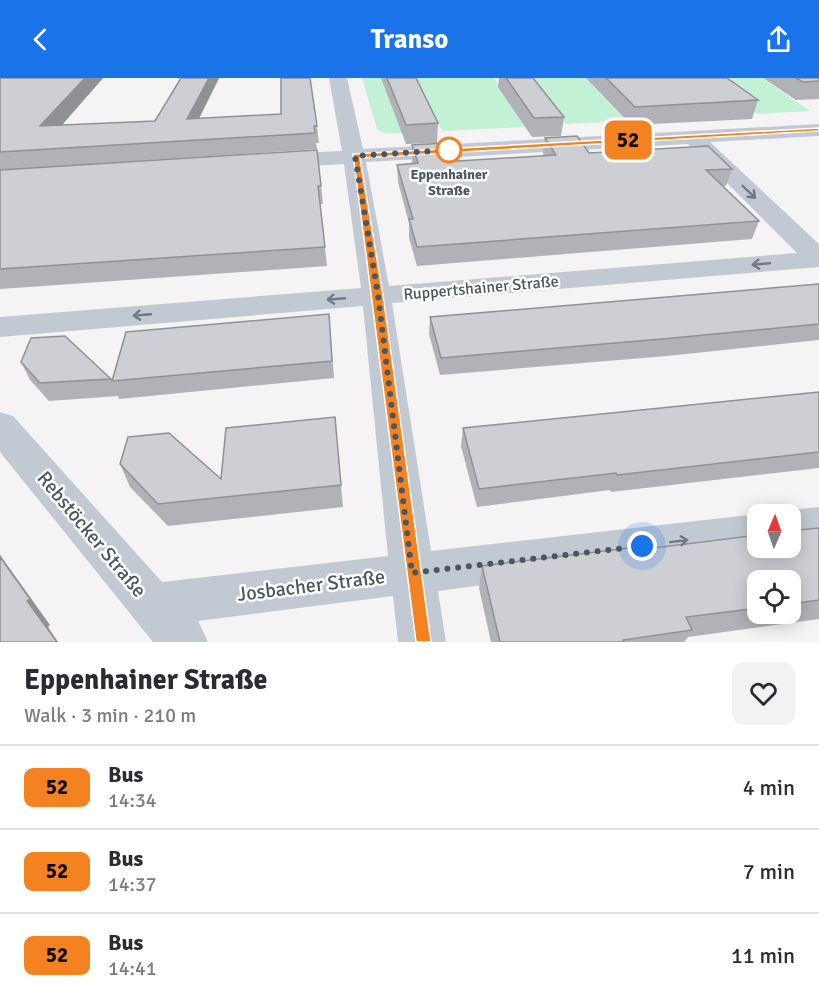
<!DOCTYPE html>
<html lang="en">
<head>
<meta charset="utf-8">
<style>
  body { margin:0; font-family:Signika,sans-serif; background:#f2f2f3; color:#2b2b33; height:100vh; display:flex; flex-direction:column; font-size:22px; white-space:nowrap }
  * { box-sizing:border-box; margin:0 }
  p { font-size:20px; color:#7c7c81 }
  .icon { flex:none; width:33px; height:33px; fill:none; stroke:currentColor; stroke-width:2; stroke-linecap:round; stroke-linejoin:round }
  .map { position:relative; height:564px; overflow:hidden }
  .drawer { display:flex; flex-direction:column; background:#fff; flex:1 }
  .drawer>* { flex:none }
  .badge { padding:0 12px; border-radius:9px; font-size:21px; line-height:39px }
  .needle { width:39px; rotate:2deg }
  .buttons { position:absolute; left:747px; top:426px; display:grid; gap:12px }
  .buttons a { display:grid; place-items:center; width:54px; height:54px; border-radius:12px; background:#fff; box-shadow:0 3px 15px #0003; font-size:30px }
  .you { position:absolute; width:30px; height:30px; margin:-15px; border:4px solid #fff; border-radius:50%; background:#1a73e8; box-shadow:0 0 0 9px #1a73e833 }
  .map>.badge { position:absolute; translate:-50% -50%; box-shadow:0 0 0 3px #fff }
  .round { display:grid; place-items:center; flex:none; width:63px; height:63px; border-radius:12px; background:#f2f2f3 }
  .summary { display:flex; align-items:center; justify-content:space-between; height:102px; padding:0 24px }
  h1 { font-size:28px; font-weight:700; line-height:45px }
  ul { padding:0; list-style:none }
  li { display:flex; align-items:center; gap:18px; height:84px; padding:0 24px; border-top:2px solid #e1e1e2 }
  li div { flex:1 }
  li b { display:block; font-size:22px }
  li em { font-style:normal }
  li .badge { min-width:66px; font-weight:700; text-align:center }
  header { display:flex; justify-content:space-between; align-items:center; height:78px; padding:0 24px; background:#1a73e8; color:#fff; font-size:27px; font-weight:700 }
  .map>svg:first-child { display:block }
  .green { fill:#c3f1d5 }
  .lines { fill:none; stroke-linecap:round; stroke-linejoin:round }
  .minor { fill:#c1cad2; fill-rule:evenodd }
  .wall { fill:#b0b2b7; fill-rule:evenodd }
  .shaded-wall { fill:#909195 }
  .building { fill:#cdcfd5; stroke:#909195; stroke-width:1.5 }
  .oneway { stroke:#6e7983 }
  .line { fill:#f58220; stroke:#fff; stroke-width:1.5 }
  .walk { stroke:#4a5661; stroke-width:6; stroke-dasharray:0 10.8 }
  .stop-dot { fill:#fff; stroke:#f58220; stroke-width:3 }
  .labels { text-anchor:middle; stroke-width:5; stroke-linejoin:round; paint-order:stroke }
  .far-stop-label { font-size:14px; font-weight:bold; fill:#4a5661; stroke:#fff }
  .street-label { font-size:16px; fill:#4a5661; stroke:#fff }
  .near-street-label { font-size:20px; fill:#4a5661; stroke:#fff }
</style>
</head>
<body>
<header><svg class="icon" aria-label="back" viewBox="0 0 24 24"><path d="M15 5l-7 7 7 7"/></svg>Transo<svg class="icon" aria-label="share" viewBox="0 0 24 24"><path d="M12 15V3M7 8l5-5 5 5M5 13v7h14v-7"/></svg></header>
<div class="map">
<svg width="819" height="564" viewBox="0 0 819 564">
  <rect width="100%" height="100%" fill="#f5f3f3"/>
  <path class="green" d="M362 0H382L403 55H384L377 51Z
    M416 0H494L525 49 442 53Z
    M530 0H586L626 43 565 46Z
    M709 0H762L810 33 757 36Z"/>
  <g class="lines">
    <path class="minor" d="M329 0H347L363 71 819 46V58L710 64 819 166V189L392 225 431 473 758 436H760H758V470H766L438 513 446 564H398L393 518 198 543 208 564H153L0 374V334L13 338 162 504 388 478 363 228 0 259V239L361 210 344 86 273 90 265 88 262 83 265 78 273 76 342 73ZM688 66 797 175 389 208 366 84Z
      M819 429V465L790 468V436H777L790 432Z"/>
  </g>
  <path class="wall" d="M0 0H103L62 47 155 43 181 0H219L199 41 317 48 319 65H316L317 71 0 92Z
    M381 0H416L438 45 437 65 406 66Z
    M499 0H533L564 39 561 58 532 59 498 9Z
    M586 0H729V1L758 22 752 41 631 47Z
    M763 0H819V21L796 22Z
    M545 60 589 75 732 91 726 108H723L759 143 752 161 417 188 409 160V145L398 104 397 87 412 86V67L454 83H458L544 78 543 76Z
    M317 72 323 126H320L327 188 0 211V92Z
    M819 206V262L667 278 440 297 429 256 430 239Z
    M329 236 334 300 119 321 118 318 49 323 30 302 21 284 111 301 112 303Z
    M819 314V390L611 414 610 412 477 429 461 368 463 350Z
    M335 339 343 429 168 448 130 409 120 386 221 401Z
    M819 450V541L688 559 684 564H491L479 510 482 488 654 470ZM758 502H790V536H758Z"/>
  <path class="shaded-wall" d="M85 0H103L46 65 40 48Z
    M209 0H219L190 58 187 41Z
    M0 477 50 547 48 549 58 564H57L27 523 0 479Z"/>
  <path class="building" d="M0 0H85L40 48 155 43 181 0H209L187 41 281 36V0H310L317 48H314L315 55 0 74Z
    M387 0H416L438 45 406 47Z
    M506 0H533L564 39 534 40Z
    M606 0H727L758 22 635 29Z
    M796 0H819V3L803 4Z
    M577 58 589 75 708 68 732 91 706 92 759 143 417 169 409 141H413L397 87 418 85 412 67 446 65 454 83H458L556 77 545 60Z
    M317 72 321 108H318L325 169 0 191V92Z
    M819 206V246L673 260 441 280 430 239Z
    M329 236 332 283 112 303 126 254Z
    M65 258 111 301 40 305 21 284 31 260Z
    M819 314V374L617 397 616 395 479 411 463 350Z
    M335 339 341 407 158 426 120 386 128 359 169 355 221 401 226 350Z
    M819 450V522L790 526V502H758V530L686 539 692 552 623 562 624 564H500L482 488 653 467 654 470 758 457V470H790V453Z
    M0 479 30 521 27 523 57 564H0Z"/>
  <defs><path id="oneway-shaft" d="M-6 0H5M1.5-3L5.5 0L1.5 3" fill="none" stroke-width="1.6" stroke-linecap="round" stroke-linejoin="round" transform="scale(1.5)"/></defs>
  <g class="oneway">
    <use href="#oneway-shaft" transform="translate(749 114) rotate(44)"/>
    <use href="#oneway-shaft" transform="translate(761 186) rotate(175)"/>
    <use href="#oneway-shaft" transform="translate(336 221) rotate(175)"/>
    <use href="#oneway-shaft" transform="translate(142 237) rotate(175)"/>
    <use href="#oneway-shaft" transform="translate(679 463) rotate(-7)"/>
  </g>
  <path class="line" d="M819 50V53L360 80 383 217 431 564H416L353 76Z"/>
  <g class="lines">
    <path class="walk" d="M449 72 355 78 378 217 412 495 642 468"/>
  </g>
  <circle class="stop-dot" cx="449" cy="72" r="12"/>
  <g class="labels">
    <g class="far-stop-label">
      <text x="449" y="101">Eppenhainer<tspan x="449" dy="16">Straße</tspan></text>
    </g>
    <g class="street-label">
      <text transform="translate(481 209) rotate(-5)" y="6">Ruppertshainer Straße</text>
    </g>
    <g class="near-street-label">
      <text transform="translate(92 456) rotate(50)" y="7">Rebstöcker Straße</text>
      <text transform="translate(311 507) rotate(-7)" y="7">Josbacher Straße</text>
    </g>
  </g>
</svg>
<div class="buttons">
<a><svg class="needle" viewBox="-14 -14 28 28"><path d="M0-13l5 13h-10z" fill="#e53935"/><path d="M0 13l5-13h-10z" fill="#7c7c81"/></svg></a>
<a><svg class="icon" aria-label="locate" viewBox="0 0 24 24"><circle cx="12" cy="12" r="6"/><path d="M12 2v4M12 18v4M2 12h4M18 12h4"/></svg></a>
</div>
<div class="you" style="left:642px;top:468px"></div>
<b class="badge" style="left:628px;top:62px;background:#f58220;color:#111">52</b>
</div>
<section class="drawer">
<div class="summary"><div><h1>Eppenhainer Straße</h1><p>Walk · 3 min · 210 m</p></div><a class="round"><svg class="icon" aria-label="heart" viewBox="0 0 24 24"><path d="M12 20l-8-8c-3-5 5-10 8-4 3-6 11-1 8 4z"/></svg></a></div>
<ul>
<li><span class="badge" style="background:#f58220;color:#111">52</span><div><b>Bus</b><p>14:34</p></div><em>4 min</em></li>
<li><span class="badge" style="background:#f58220;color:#111">52</span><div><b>Bus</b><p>14:37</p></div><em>7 min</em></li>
<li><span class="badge" style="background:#f58220;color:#111">52</span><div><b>Bus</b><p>14:41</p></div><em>11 min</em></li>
</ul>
</section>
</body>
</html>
